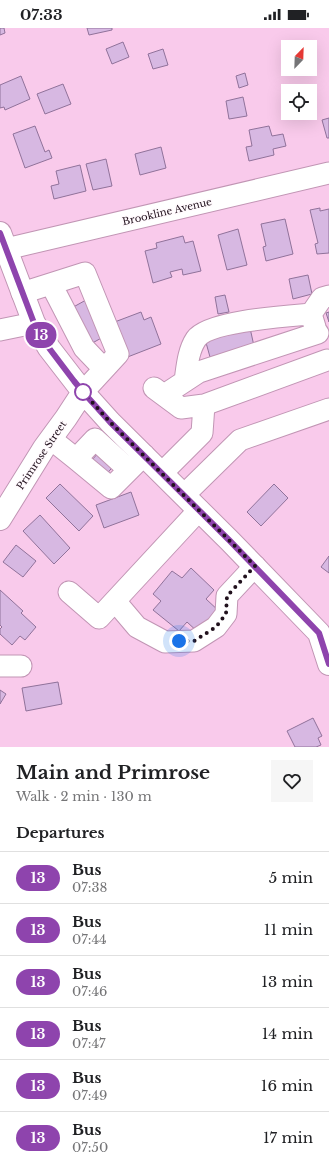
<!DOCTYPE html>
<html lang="en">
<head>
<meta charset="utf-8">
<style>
  body { margin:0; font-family:"Libre Baskerville",serif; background:#f6f6f6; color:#202124; height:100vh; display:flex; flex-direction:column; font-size:15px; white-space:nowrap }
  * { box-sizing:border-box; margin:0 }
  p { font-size:13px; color:#757577 }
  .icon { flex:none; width:22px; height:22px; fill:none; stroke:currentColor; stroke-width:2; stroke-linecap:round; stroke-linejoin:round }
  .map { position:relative; height:719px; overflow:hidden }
  .sheet { display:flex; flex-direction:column; background:#fff; flex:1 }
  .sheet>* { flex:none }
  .badge { padding:0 8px; border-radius:13px; font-size:14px; line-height:26px }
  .needle { width:26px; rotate:23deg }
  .controls { position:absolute; left:281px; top:12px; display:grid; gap:8px }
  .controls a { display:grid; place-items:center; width:36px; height:36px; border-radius:0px; background:#fff; box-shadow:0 4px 16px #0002; font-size:20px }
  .you { position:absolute; width:20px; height:20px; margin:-10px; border:3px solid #fff; border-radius:50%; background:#1a73e8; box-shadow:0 0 0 6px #1a73e833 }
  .map>.badge { position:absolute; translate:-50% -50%; box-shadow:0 0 0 2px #fff }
  h2 { padding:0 16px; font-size:15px; line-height:36px }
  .round { display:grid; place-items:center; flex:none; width:42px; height:42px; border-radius:0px; background:#f6f6f6 }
  .overview { display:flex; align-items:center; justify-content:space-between; height:68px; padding:0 16px }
  h1 { font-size:19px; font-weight:700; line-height:30px }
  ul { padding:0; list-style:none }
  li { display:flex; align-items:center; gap:12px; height:52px; padding:0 16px; border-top:1px solid #e0e0e0 }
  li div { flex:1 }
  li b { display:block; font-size:15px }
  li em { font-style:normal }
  li .badge { min-width:44px; font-weight:700; text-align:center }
  .status { display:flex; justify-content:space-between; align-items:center; height:28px; padding:0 20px; background:#fff; direction:ltr }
  .status svg { height:11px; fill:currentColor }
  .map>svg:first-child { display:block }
  .building { fill:#d7b8e2; stroke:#90729a }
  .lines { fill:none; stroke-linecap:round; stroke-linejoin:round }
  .minor-casing { stroke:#c195b4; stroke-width:23 }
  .major-casing { stroke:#c195b4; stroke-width:24 }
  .minor { stroke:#fff; stroke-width:21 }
  .major { stroke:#fff; stroke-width:22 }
  .line-casing { stroke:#fff; stroke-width:9 }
  .line { stroke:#8e44ad; stroke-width:6 }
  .walk { stroke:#21111d; stroke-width:4; stroke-dasharray:0 7.2 }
  .stop-dot { fill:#fff; stroke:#8e44ad; stroke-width:2 }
  .labels { text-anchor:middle; stroke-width:3; stroke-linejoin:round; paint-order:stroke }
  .street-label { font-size:10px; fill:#21111d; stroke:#fffafd }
</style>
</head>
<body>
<div class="status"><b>07:33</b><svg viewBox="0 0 49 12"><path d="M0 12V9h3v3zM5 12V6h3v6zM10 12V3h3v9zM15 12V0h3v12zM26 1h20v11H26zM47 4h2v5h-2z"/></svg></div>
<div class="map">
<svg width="329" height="719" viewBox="0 0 329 719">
  <rect width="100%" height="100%" fill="#f9caeb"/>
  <path class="building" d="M0 0H4L5 5 0 7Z
    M87 0H112V2L89 7Z
    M123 14 129 29 112 36 106 21Z
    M163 21 168 37 153 41 148 26Z
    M245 45 248 57 239 60 236 48Z
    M21 48 30 71 5 82 4 79 0 80V57Z
    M63 56 71 76 45 86 37 66Z
    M243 69 247 88 229 91 226 73Z
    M329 90V110H327L322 92Z
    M35 98 45 124 49 122 52 130 25 140 13 106Z
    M269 98 272 108 283 106 286 118 273 121 274 127 249 133 246 119 252 118 249 102Z
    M161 119 166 140 140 147 135 126Z
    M106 131 112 158 93 162 86 136Z
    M80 137 86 163 54 171 51 158 59 156 56 143Z
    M320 180V183L329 181V225L317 226 315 216 318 215 310 182Z
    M285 191 293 226 266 233 263 219 266 218 261 196Z
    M238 201 247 237 227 242 218 207Z
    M183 208 185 215 193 213 201 243 183 247 182 241 170 244 172 249 153 255 145 223 157 220 156 215Z
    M308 247 312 266 293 271 289 251Z
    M225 267 229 284 218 286 215 269Z
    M86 272 105 308 87 318 68 282Z
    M141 284 144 292 151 289 161 316 125 330 112 295Z
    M329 284V294L326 285Z
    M250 300 254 318 210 329 205 311Z
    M101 422 116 435 105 448 90 434Z
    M60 456 93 488 79 503 46 470Z
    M274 456 288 470 261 498 247 484Z
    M131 464 139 487 104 500 96 477Z
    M40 487 70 520 54 536 23 503Z
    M16 517 36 533 23 549 3 534Z
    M329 528V545L321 539Z
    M191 540 214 562 206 571 220 584 200 606 187 594 179 603 153 582 161 573 153 566 172 543 182 550Z
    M0 562 23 583 21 585 36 599 25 612 20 608 12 617 0 606V601L2 599 0 597Z
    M58 654 62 676 26 683 22 660Z
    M0 662 6 666 0 676Z
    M313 690 322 708 318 710 321 717 316 719H295L287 703Z"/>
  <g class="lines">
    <defs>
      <path id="minor" d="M6 221 329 145
        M51 256 84 320 104 341
        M22 265 85 245 118 326 83 364
        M315 299 311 286 322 270 329 268
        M0 302 34 295
        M185 353C187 339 188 323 196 311 208 293 289 288 311 286
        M154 360 181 380 204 377
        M164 367 199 344 318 305
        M51 411 76 431 111 460 144 427
        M76 431 95 411 129 442
        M162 445 202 405 204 377 327 332
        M184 467 240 412 329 381
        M69 564 99 590 199 482
        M115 573 137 599 165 614 194 613 216 599 226 586 227 568 255 538
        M0 638H21"/>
      <path id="major" d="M0 205 34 295 49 320 83 364 110 394 230 513 319 605 329 636
        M0 491 44 420 66 390 83 364"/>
    </defs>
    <use href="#minor" class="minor-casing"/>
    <use href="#major" class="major-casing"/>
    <use href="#minor" class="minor"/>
    <use href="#major" class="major"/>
  </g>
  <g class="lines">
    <defs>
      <path id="line" d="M0 205 34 295 49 320 74 353 83 364 110 394 230 513 319 605 329 636"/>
    </defs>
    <use href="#line" class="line-casing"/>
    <use href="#line" class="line"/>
    <path class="walk" d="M83 364 110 394 255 538 227 568 226 586 216 599 194 613H179"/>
  </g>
  <circle class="stop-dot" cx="83" cy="364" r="8"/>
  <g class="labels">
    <g class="street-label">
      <text transform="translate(167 183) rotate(-13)" y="4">Brookline Avenue</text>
      <text transform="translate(41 427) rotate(-56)" y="4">Primrose Street</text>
    </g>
  </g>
</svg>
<div class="controls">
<a><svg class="needle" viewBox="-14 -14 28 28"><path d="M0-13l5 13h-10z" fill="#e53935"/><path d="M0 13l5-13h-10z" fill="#757577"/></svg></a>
<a><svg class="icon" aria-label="locate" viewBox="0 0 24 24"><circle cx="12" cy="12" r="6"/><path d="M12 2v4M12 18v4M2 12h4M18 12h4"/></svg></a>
</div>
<div class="you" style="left:179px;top:613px"></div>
<b class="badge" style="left:41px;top:307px;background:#8e44ad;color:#fff">13</b>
</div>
<section class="sheet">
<div class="overview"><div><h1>Main and Primrose</h1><p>Walk · 2 min · 130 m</p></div><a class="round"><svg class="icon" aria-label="heart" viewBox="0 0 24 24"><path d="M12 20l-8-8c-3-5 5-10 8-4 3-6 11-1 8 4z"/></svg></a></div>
<h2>Departures</h2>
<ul>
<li><span class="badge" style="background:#8e44ad;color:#fff">13</span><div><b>Bus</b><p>07:38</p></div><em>5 min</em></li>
<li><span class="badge" style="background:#8e44ad;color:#fff">13</span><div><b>Bus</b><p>07:44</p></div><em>11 min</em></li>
<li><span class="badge" style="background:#8e44ad;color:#fff">13</span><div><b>Bus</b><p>07:46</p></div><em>13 min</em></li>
<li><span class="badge" style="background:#8e44ad;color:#fff">13</span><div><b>Bus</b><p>07:47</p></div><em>14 min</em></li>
<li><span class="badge" style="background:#8e44ad;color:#fff">13</span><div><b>Bus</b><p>07:49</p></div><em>16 min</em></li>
<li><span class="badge" style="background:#8e44ad;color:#fff">13</span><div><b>Bus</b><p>07:50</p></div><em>17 min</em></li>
</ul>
</section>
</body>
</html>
